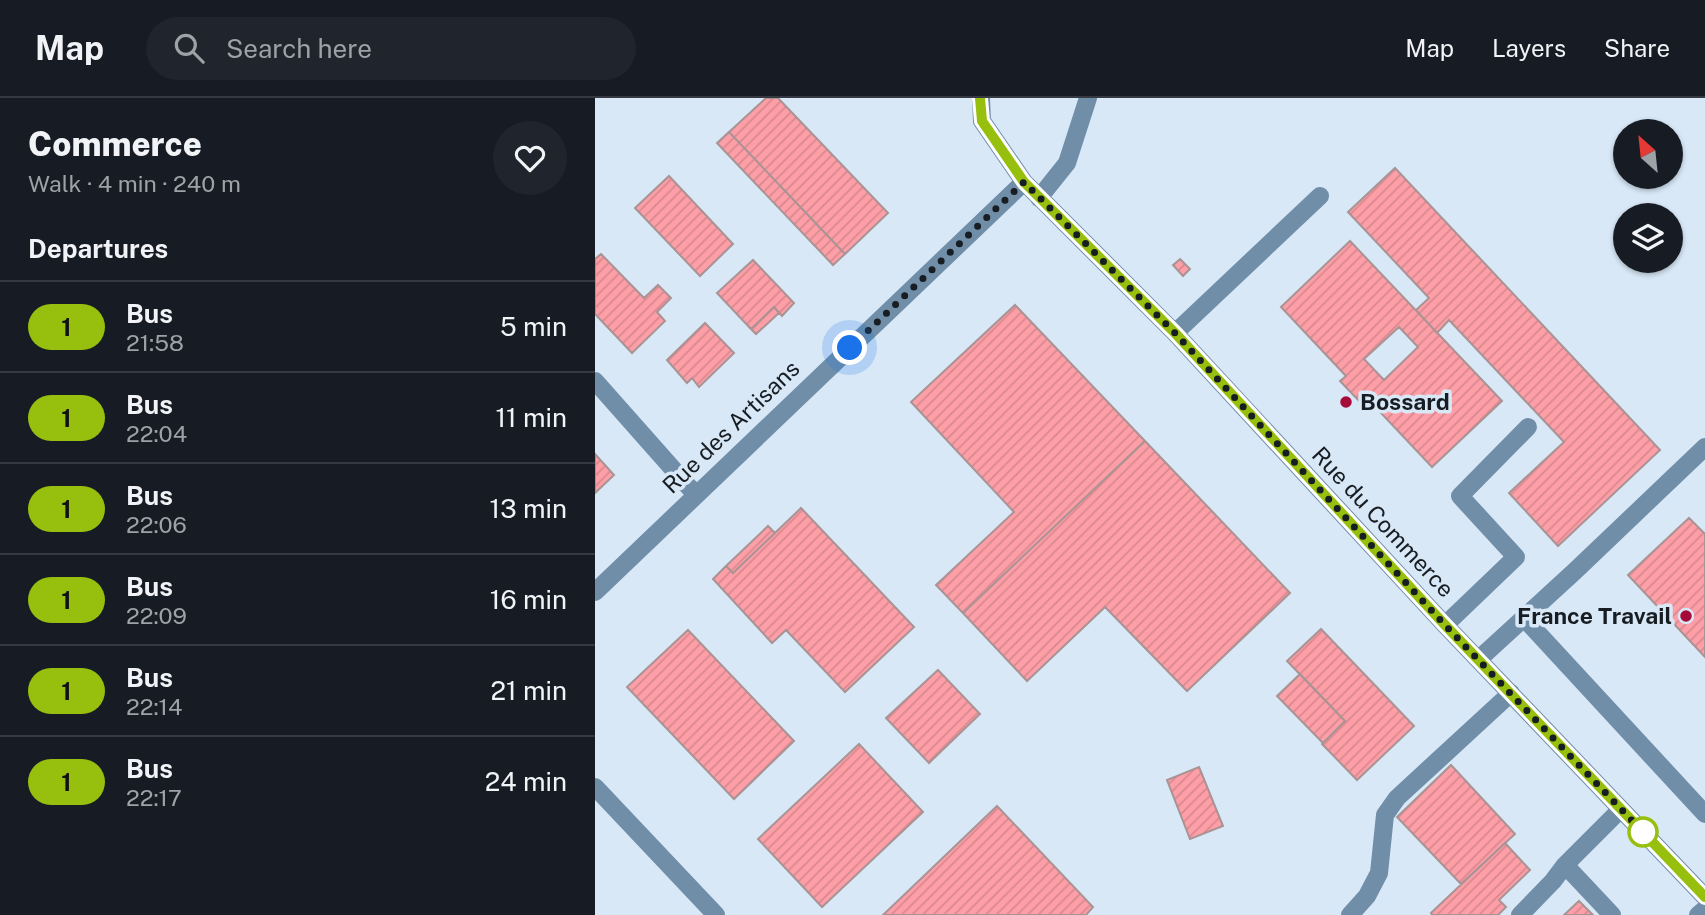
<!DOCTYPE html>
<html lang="en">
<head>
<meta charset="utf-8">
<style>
  body { margin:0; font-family:"Public Sans",sans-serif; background:#20242c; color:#f1f3f6; height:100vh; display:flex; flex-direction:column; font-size:26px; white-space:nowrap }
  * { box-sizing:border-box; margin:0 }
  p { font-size:23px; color:#9ea1a6 }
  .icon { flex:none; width:38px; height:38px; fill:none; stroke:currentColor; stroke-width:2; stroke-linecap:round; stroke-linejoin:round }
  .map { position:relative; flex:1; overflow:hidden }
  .drawer { display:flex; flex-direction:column; background:#171b24; width:595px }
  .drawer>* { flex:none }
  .badge { padding:0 14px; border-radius:23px; font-size:24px; line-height:46px }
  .needle { width:46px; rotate:333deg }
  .fabs { position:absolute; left:1018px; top:21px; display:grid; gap:14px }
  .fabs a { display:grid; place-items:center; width:70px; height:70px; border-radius:50%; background:#171b24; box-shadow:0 2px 5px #0004; font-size:35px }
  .you { position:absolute; width:35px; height:35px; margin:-18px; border:5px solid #fff; border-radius:50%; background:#1a73e8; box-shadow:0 0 0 10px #1a73e833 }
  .map>.badge { position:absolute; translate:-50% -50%; box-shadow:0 0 0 4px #fff }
  h2 { padding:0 28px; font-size:26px; line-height:63px }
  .round { display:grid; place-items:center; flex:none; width:74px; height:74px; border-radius:37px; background:#20242c }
  .head { display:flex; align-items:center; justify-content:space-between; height:119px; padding:0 28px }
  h1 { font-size:33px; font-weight:800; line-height:52px }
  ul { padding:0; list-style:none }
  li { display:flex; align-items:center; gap:21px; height:91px; padding:0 28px; border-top:2px solid #363941 }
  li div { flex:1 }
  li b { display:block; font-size:26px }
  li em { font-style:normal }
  li .badge { min-width:77px; font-weight:700; text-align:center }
  header { display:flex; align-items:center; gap:42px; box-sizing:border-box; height:98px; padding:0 35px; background:#171b24; border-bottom:2px solid #363941 }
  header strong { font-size:33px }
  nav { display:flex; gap:38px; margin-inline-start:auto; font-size:24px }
  .search { width:490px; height:63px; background:#20242c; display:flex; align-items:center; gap:18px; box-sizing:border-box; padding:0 24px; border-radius:38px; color:#9ea1a6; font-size:26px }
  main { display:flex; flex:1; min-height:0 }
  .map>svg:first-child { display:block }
  .building { fill:url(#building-hatch); stroke:#a99394; stroke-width:2; fill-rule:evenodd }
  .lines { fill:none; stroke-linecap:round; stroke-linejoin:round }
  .minor { stroke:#708ea8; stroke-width:18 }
  .line-casing { stroke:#fff; stroke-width:16 }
  .line { stroke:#97bf0d; stroke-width:10 }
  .walk { stroke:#171d22; stroke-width:7; stroke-dasharray:0 12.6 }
  .poi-dot { fill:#a50a39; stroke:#d8e8f7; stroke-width:2.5 }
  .stop-dot { fill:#fff; stroke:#97bf0d; stroke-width:3.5 }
  .labels { text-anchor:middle; stroke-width:7; stroke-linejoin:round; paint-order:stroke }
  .poi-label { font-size:23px; font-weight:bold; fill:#171d22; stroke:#d8e8f7; text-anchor:start }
  .street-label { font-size:23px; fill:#171d22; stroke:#d8e8f7 }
</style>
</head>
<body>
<header>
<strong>Map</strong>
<div class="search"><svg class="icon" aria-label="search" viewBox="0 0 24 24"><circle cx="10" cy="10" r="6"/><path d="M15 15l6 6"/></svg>Search here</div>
<nav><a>Map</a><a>Layers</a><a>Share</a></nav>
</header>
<main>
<section class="drawer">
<div class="head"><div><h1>Commerce</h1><p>Walk · 4 min · 240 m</p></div><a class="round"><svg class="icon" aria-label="heart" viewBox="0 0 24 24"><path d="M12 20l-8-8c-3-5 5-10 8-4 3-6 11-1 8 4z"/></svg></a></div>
<h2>Departures</h2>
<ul>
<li><span class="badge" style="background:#97bf0d;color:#111">1</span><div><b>Bus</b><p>21:58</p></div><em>5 min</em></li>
<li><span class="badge" style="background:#97bf0d;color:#111">1</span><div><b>Bus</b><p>22:04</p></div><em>11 min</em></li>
<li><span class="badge" style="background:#97bf0d;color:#111">1</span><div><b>Bus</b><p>22:06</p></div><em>13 min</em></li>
<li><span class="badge" style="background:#97bf0d;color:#111">1</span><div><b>Bus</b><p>22:09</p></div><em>16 min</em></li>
<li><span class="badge" style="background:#97bf0d;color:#111">1</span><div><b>Bus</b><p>22:14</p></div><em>21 min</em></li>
<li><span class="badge" style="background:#97bf0d;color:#111">1</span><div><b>Bus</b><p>22:17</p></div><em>24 min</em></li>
</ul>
</section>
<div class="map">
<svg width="1110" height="817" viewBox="0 0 1110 817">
  <defs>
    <pattern id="building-hatch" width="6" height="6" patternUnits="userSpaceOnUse" patternTransform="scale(1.75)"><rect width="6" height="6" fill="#fe9ea7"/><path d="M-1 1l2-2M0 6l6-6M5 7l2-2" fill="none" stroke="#d9888f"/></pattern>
  </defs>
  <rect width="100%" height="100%" fill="#d8e8f7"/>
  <path class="building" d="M171 0H183L293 115 250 156 134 34Z
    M134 34 250 156 238 167 122 45Z
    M800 70 1065 352 963 448 914 395 969 344 854 222 842 235 821 212 834 200 753 114Z
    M74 78 138 146 105 178 40 110Z
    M755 143 907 303 837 369 771 299 765 304 745 283 751 278 686 209ZM804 229 823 249 789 282 769 261Z
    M6 156 49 200 63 187 76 200 62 214 70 223 37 255 0 216V161Z
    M585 161 595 171 588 178 578 167Z
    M158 162 199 205 187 218 179 209 156 231 122 195Z
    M420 207 550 343 368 515 341 487 419 414 316 304Z
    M179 209 184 215 161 236 156 231Z
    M110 225 139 255 104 289 97 280 92 285 72 262Z
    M550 343 695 495 592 593 510 509 432 583 368 515Z
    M0 356 19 377 0 395Z
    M206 410 319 529 250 594 191 532 177 545 118 481 131 468 138 475Z
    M1094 420 1110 436V559L1033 477Z
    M173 428 180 435 138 475 131 468Z
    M726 531 819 628 762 682 727 646 750 623 692 563Z
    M93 532 199 643 139 701 32 589Z
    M343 572 385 616 334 665 291 620Z
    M705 576 750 623 728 645 682 598Z
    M264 646 328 714 227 809 163 741Z
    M856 667 920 736 866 786 802 719Z
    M604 669 628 728 595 741 572 682Z
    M402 708 498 809 491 817H288Z
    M910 745 935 772 904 802 911 809 903 817H837L836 815Z
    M984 803 998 817H969Z"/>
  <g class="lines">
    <path class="minor" d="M386 0 387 23 429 84 580 235 850 527 1110 799
      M444 100 472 65 493 0
      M580 235 725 98
      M0 283 101 397
      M0 494 429 84
      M929 520 1110 716
      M850 527 921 459 865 398 933 329
      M884 561 980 473 1110 349
      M0 689 121 817
      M970 767 1017 817
      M755 817 772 798 784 775 790 717 802 700 916 595
      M925 817 958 783 970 767 1026 711
      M1103 817 1110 811"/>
  </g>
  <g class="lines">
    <defs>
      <path id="line" d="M385 0 387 23 429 84 580 235 850 527 1110 799"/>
    </defs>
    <use href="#line" class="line-casing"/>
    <use href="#line" class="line"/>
    <path class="walk" d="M255 250 429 84 580 235 850 527 1048 734"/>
  </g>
  <g class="poi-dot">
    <circle cx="751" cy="304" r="7"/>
    <circle cx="1091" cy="518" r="7"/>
  </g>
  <circle class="stop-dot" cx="1048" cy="734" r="14"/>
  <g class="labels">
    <g class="poi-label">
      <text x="765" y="312">Bossard</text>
      <text x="1077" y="526" text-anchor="end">France Travail</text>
    </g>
    <g class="street-label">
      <text transform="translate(136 329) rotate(-44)" y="8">Rue des Artisans</text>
      <text transform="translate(788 424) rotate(47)" y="8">Rue du Commerce</text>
    </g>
  </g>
</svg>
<div class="fabs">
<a><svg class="needle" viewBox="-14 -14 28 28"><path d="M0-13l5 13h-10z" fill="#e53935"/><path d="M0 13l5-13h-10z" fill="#9ea1a6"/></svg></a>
<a><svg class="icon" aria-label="layers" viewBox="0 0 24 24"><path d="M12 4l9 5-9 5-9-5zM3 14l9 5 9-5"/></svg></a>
</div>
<div class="you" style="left:255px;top:250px"></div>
</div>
</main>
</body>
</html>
